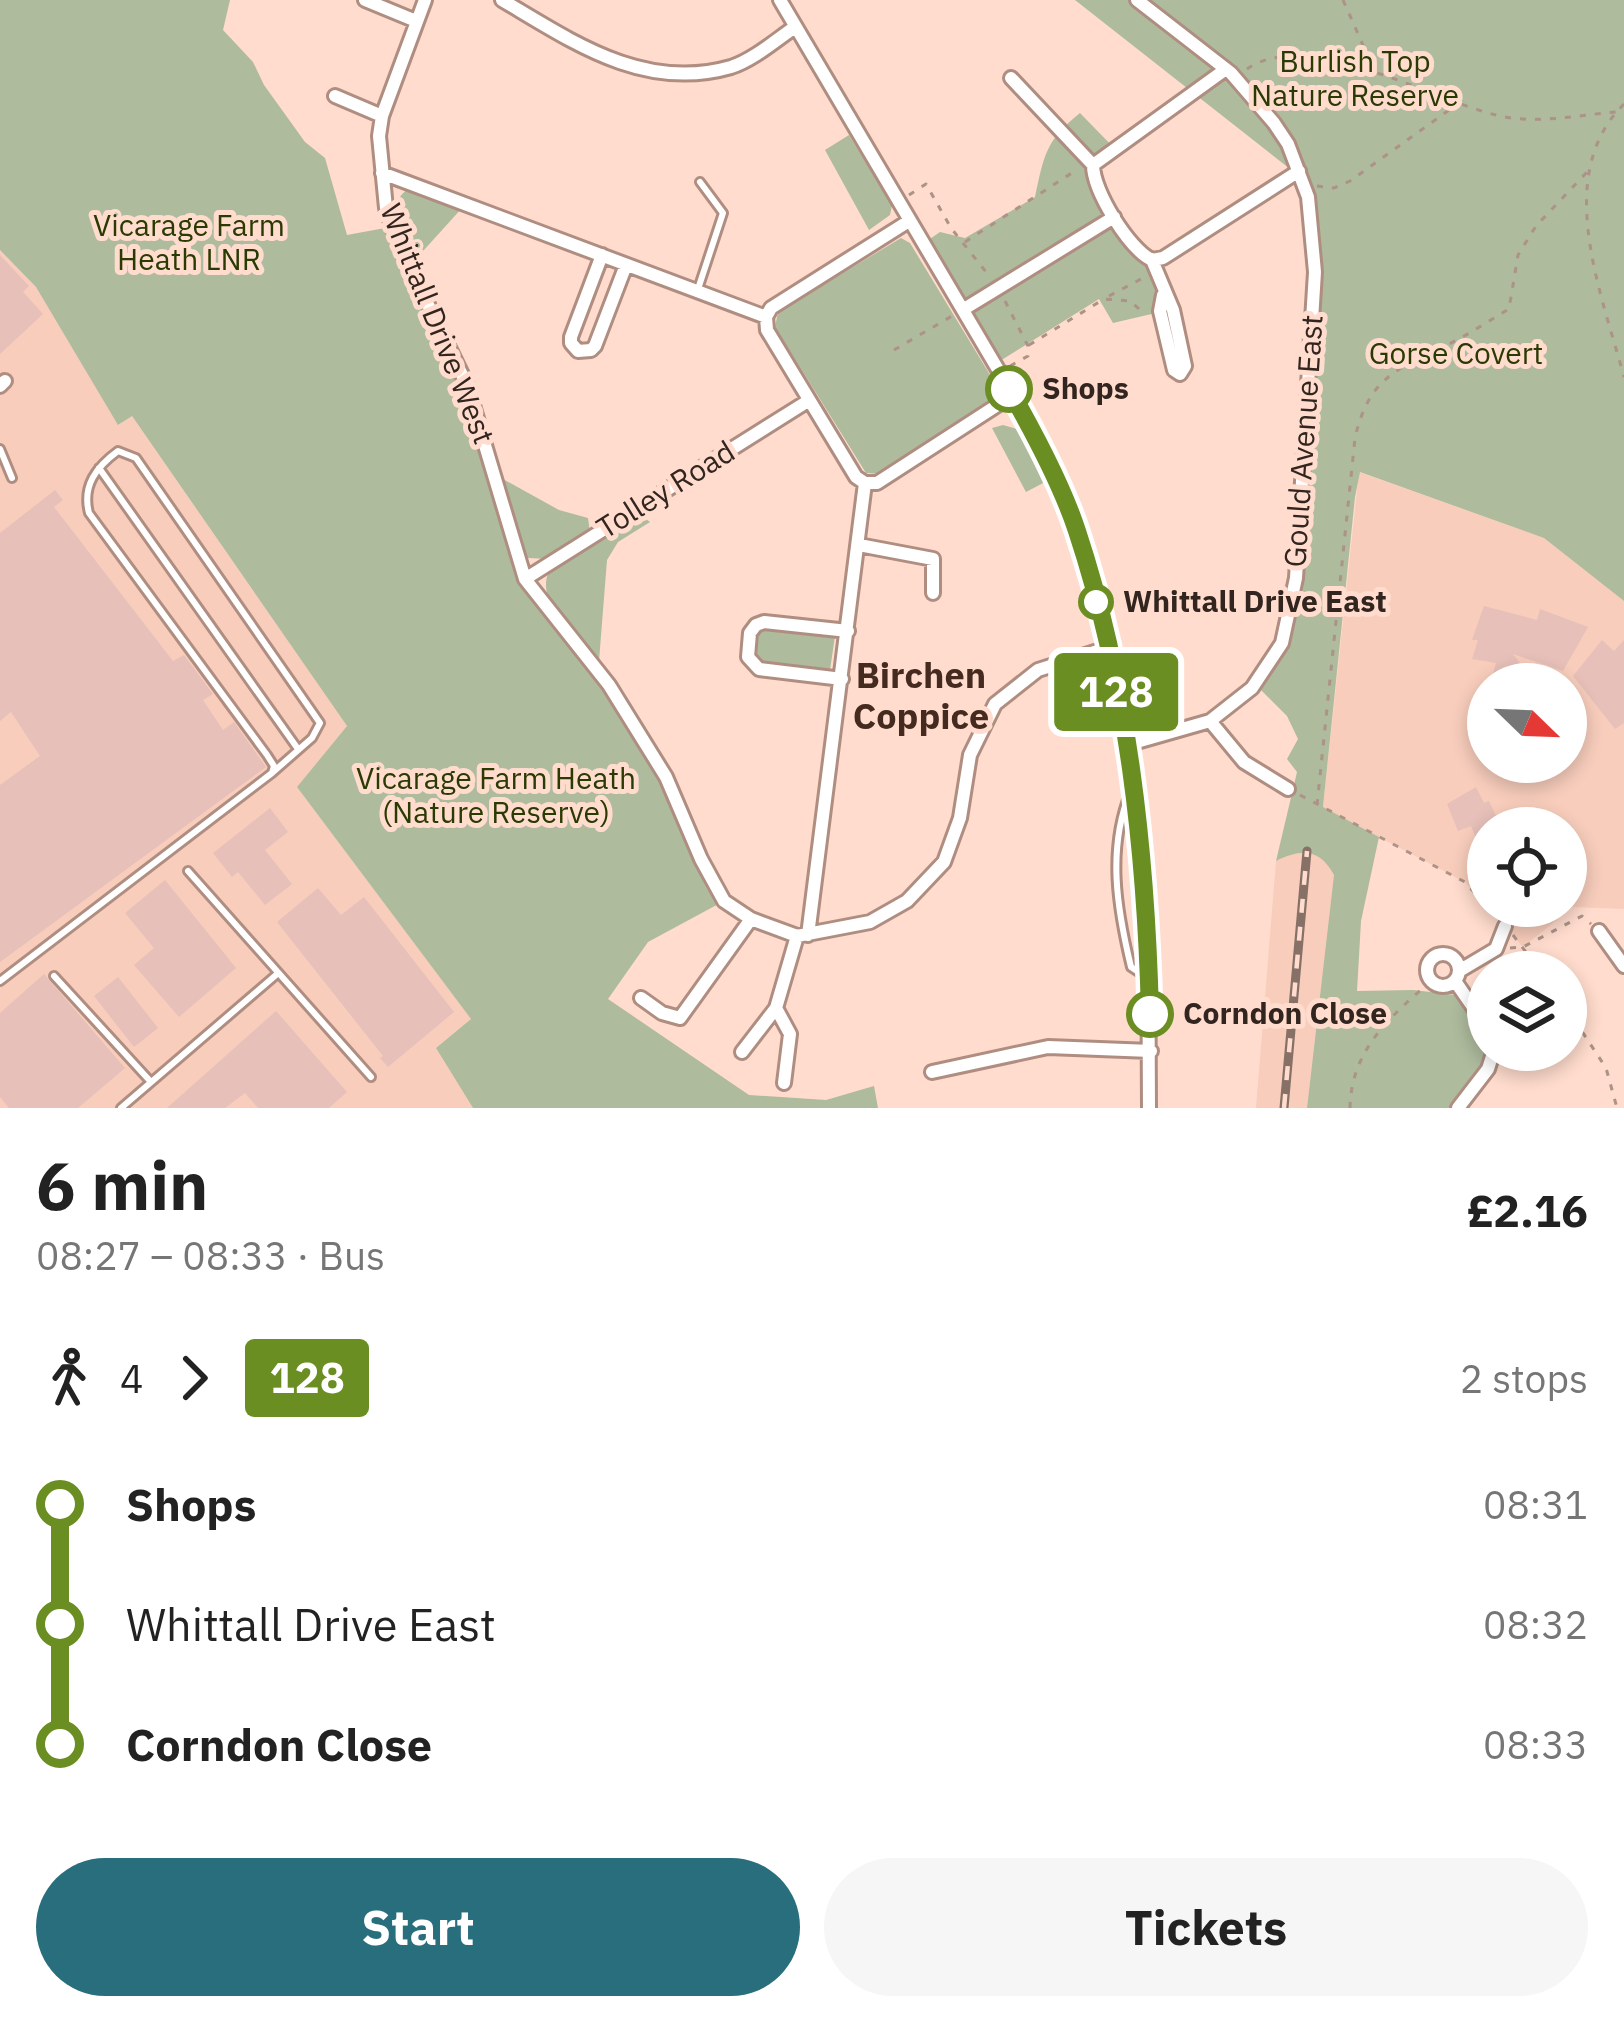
<!DOCTYPE html>
<html lang="en">
<head>
<meta charset="utf-8">
<style>
  body { margin:0; font-family:"IBM Plex Sans",sans-serif; background:#f6f6f6; color:#222; height:100vh; display:flex; flex-direction:column; font-size:45px; white-space:nowrap }
  * { box-sizing:border-box; margin:0 }
  p { font-size:39px; color:#767676 }
  .icon { flex:none; width:66px; height:66px; fill:none; stroke:currentColor; stroke-width:2; stroke-linecap:round; stroke-linejoin:round }
  .map { position:relative; height:1108px; overflow:hidden }
  .drawer { display:flex; flex-direction:column; background:#fff; flex:1 }
  .drawer>* { flex:none }
  .badge { padding:0 24px; border-radius:9px; font-size:42px; line-height:78px }
  .needle { width:78px; rotate:113deg }
  .buttons { position:absolute; left:1467px; top:663px; display:grid; gap:24px }
  .buttons a { display:grid; place-items:center; width:120px; height:120px; border-radius:50%; background:#fff; box-shadow:0 6px 18px #0003; font-size:60px }
  .map>.badge { position:absolute; translate:-50% -50%; box-shadow:0 0 0 6px #fff }
  .legs { display:flex; align-items:center; gap:18px; height:132px; padding:0 36px; font-size:39px }
  .legs p { margin-inline-start:auto }
  .summary { display:flex; align-items:center; justify-content:space-between; height:204px; padding:0 36px }
  h1 { font-size:66px; font-weight:700; line-height:90px }
  .action { display:flex; gap:24px; margin-top:auto; padding:24px 36px }
  .action a { flex:1; height:138px; border-radius:72px; background:#286e7c; color:#fff; font-size:48px; font-weight:700; line-height:138px; text-align:center }
  .action a+a { background:#f6f6f6; color:#222 }
  ul { padding:0 36px; list-style:none }
  li { display:flex; align-items:center; gap:42px; height:120px; font-size:45px }
  li i { display:grid; place-items:center; width:18px; height:100%; margin:0 15px; background:currentColor }
  li i::after { content:''; width:30px; height:30px; margin:-15px; border:9px solid; border-radius:50%; background:#fff }
  li p { margin-inline-start:auto }
  li:first-child i { background:linear-gradient(#0000 50%,currentColor 0) }
  li:last-child i { background:linear-gradient(currentColor 50%,#0000 0) }
  .map>svg:first-child { display:block }
  .built { fill:#f8cdbc; fill-rule:evenodd }
  .green { fill:#aebb9d }
  .building { fill:#e6c0b9 }
  .lines { fill:none; stroke-linecap:round; stroke-linejoin:round }
  .service-casing { stroke:#af8e81; stroke-width:12 }
  .minor-casing { stroke:#af8e81; stroke-width:18 }
  .path { stroke:#ac9287; stroke-width:3; stroke-dasharray:6 9; stroke-linecap:butt }
  .service { stroke:#fff; stroke-width:6 }
  .minor { stroke:#fff; stroke-width:12 }
  .rail-casing { stroke:#877167; stroke-width:9 }
  .rail { stroke:#ffdccd; stroke-width:4.5; stroke-dasharray:14; stroke-linecap:butt }
  .line-1-casing { stroke:#fff; stroke-width:27 }
  .line-1 { stroke:#6b8e23; stroke-width:18 }
  .stop-1-dot { fill:#fff; stroke:#6b8e23; stroke-width:6 }
  .labels { text-anchor:middle; stroke-width:10; stroke-linejoin:round; paint-order:stroke }
  .park-label { font-size:30px; fill:#2a3a03; stroke:#ffdccd }
  .street-label { font-size:30px; fill:#32251f; stroke:#ffdccd }
  .stop-label { font-size:30px; font-weight:bold; fill:#32251f; stroke:#ffdccd; text-anchor:start }
  .quarter-label { font-size:36px; font-weight:bold; fill:#452b1f; stroke:#ffdccd }
</style>
</head>
<body>
<div class="map">
<svg width="1624" height="1108" viewBox="0 0 1624 1108">
  <rect width="100%" height="100%" fill="#ffdccd"/>
  <path class="built" d="M0 250 36 287 119 425 131 415 347 726 297 787 471 1019 436 1048 473 1108H0Z
    M1359 472 1544 538 1624 601V909L1573 907 1523 947 1465 882 1323 808ZM1488 684H1566V762H1488ZM1488 828H1566V906H1488Z
    M1307 851 1325 859 1334 875 1307 1108H1256L1276 861 1293 852Z"/>
  <path class="green" d="M0 0H230L223 30 253 62 264 85 305 142 325 158 347 235 385 228 467 385 525 579 609 685 666 777 724 901 648 942 608 999 749 1095 826 1100 874 1086 878 1108H473L436 1048 471 1019 297 787 347 726 132 416 118 425 36 287 0 250Z
    M1075 0H1624V601L1544 538 1360 472 1355 497 1323 807 1379 837 1361 921 1357 991 1413 990 1465 996 1488 1029V1050H1494L1458 1108H1307L1334 875C1320 849 1302 848 1276 861L1297 772 1287 759 1298 739 1287 716 1261 690 1276 666 1300 593 1320 253 1308 183Z
    M1080 113 1115 149 1094 165 1114 217 1152 260 1173 310 1180 374 1160 312 1113 323 1099 299 995 364 924 243 940 232 965 238 1035 197C1044 155 1046 140 1080 113Z
    M849 135 892 205 890 215 869 230 825 150Z
    M408 189 462 208 414 261C404 238 381 208 408 189Z
    M901 238 910 243 1001 393 882 474 866 473 775 327 778 312Z
    M1003 425 1024 431 1047 481 1026 492 992 428Z
    M501 478 559 510 588 518 590 532 548 559 528 558 522 550Z
    M642 516 650 522 618 542 607 560 599 661C580 639 536 604 548 574Z
    M765 628 835 636 830 670 759 663 753 655 756 635Z"/>
  <path class="building" d="M0 255 29 286 23 292 43 314 0 354Z
    M55 490 63 500 54 507 173 661 184 655 213 694 203 700 223 730 234 722 266 767 0 962V785L40 756 11 712 0 721V533Z
    M1484 606 1537 620 1540 609 1588 627 1563 671 1513 654 1533 680 1527 684H1490L1496 663 1472 659 1478 640H1472Z
    M1602 640 1614 651 1624 640V723L1615 729 1573 676Z
    M1476 787 1484 803 1489 801 1498 820 1488 827V839L1478 843 1471 826 1458 831 1447 804Z
    M270 808 288 832 265 850 292 884 265 905 238 872 232 877 213 853Z
    M165 880 236 968 179 1017 134 965 154 948 125 913Z
    M318 888 341 915 364 897 454 1012 388 1067 380 1058 383 1056 277 922Z
    M44 974 125 1068 78 1108H9L0 1097V1013Z
    M118 977 158 1028 134 1047 94 996Z
    M276 1011 347 1092 329 1108H258L245 1093 225 1108H167Z"/>
  <g class="lines">
    <defs>
      <path id="service" d="M698 289 723 213 700 182
        M0 449 12 478
        M99 468 298 749
        M1130 792C1107 849 1117 909 1131 967L1146 977
        M188 871 371 1077
        M54 976 151 1082
        M0 981 272 773 312 738 320 723 136 458 118 451C96 467 82 486 89 513L267 755 274 766 272 773
        M121 1108 276 975"/>
      <path id="minor" d="M365 0 416 21
        M425 0 382 116 379 136 386 208 399 245 467 385 525 579 609 685 666 777 701 859 724 901 751 919 797 936 870 922 907 901 944 862 960 818 970 755 995 704 1038 670 1107 648
        M502 0C573 42 644 92 731 67 753 60 776 40 795 27
        M780 0 1013 395 1076 528 1107 648 1137 808 1148 902 1149 1108
        M1011 78 1093 165C1093 191 1129 249 1152 260L1173 310 1185 366 1180 374 1174 370 1160 311 1163 295
        M335 96 382 116
        M1093 165 1226 69
        M382 173 766 317
        M909 221 771 308 766 317 767 330 856 477 865 483H877L1013 395
        M602 255 571 337V343L578 351 591 350 595 346 626 265
        M1152 260 1163 258 1299 171
        M964 309 1114 217
        M0 386 5 381
        M859 545 933 559V593
        M525 579 808 401
        M842 679 759 669 748 657 750 633 756 625 764 622 848 631
        M1210 721 1244 762 1288 789
        M1126 745 1210 721 1252 688 1282 643 1296 578 1315 272 1308 197 1288 144 1274 123 1231 73 1137 0
        M1599 931 1624 966
        M808 935 865 483
        M1427 970a16 16 0 1 1 32 0a16 16 0 1 1-32 0Z
        M1459 971 1496 949 1505 926
        M1455 981 1488 1029
        M641 998 662 1013 680 1018 751 919
        M776 1008 790 1034 784 1083
        M742 1052 776 1008 797 936
        M932 1072 1048 1047 1151 1051
        M1458 1108 1488 1069 1494 1050"/>
    </defs>
    <use href="#service" class="service-casing"/>
    <use href="#minor" class="minor-casing"/>
    <path class="path" d="M1343 0 1374 70
      M1247 69C1306 27 1433 100 1496 115 1535 125 1577 115 1616 112
      M1624 104C1552 175 1602 294 1624 377
      M1317 186 1334 188 1350 181 1459 103
      M909 195 926 184 951 228 990 277
      M965 242 1078 169
      M1109 296 1143 278
      M1005 301 1028 346V356L1010 366
      M1029 345 1104 299 1130 301 1145 314
      M894 350 952 316
      M1300 795 1465 882 1494 915
      M1317 805 1355 438C1369 376 1399 368 1451 343 1471 333 1490 320 1509 309L1518 255 1536 226 1587 172
      M1513 935 1541 972
      M1510 948 1523 947 1582 916 1591 924
      M1566 1007 1606 1068 1617 1108
      M1350 1108C1351 1050 1390 1017 1431 981"/>
    <use href="#service" class="service"/>
    <use href="#minor" class="minor"/>
    <defs>
      <path id="rail" d="M1284 1108 1307 851"/>
    </defs>
    <use href="#rail" class="rail-casing"/>
    <use href="#rail" class="rail"/>
  </g>
  <g class="lines">
    <defs>
      <path id="line-1" d="M1009 389C1033 431 1062 485 1077 531 1128 685 1146 852 1150 1014"/>
    </defs>
    <use href="#line-1" class="line-1-casing"/>
    <use href="#line-1" class="line-1"/>
  </g>
  <g class="stop-1-dot">
    <circle cx="1009" cy="389" r="21"/>
    <circle cx="1096" cy="602" r="15"/>
    <circle cx="1150" cy="1014" r="21"/>
  </g>
  <g class="labels">
    <g class="park-label">
      <text x="1355" y="72">Burlish Top<tspan x="1355" dy="34">Nature Reserve</tspan></text>
      <text x="189" y="236">Vicarage Farm<tspan x="189" dy="34">Heath LNR</tspan></text>
      <text x="1456" y="364">Gorse Covert</text>
      <text x="496" y="789">Vicarage Farm Heath<tspan x="496" dy="34">(Nature Reserve)</tspan></text>
    </g>
    <g class="street-label">
      <text transform="translate(437 324) rotate(68)" y="10">Whittall Drive West</text>
      <text transform="translate(1304 441) rotate(-86)" y="10">Gould Avenue East</text>
      <text transform="translate(666 490) rotate(-32)" y="10">Tolley Road</text>
    </g>
    <g class="stop-label">
      <text x="1042" y="399">Shops</text>
      <text x="1123" y="612">Whittall Drive East</text>
      <text x="1183" y="1024">Corndon Close</text>
    </g>
    <g class="quarter-label">
      <text x="921" y="688">Birchen<tspan x="921" dy="41">Coppice</tspan></text>
    </g>
  </g>
</svg>
<div class="buttons">
<a><svg class="needle" viewBox="-14 -14 28 28"><path d="M0-13l5 13h-10z" fill="#e53935"/><path d="M0 13l5-13h-10z" fill="#767676"/></svg></a>
<a><svg class="icon" aria-label="locate" viewBox="0 0 24 24"><circle cx="12" cy="12" r="6"/><path d="M12 2v4M12 18v4M2 12h4M18 12h4"/></svg></a>
<a><svg class="icon" aria-label="layers" viewBox="0 0 24 24"><path d="M12 4l9 5-9 5-9-5zM3 14l9 5 9-5"/></svg></a>
</div>
<b class="badge" style="left:1116px;top:692px;background:#6b8e23;color:#fff">128</b>
</div>
<section class="drawer">
<div class="summary"><div><h1>6 min</h1><p>08:27 – 08:33 · Bus</p></div><b>£2.16</b></div>
<div class="legs"><svg class="icon" aria-label="walk" viewBox="0 0 24 24"><circle cx="13" cy="4" r="2"/><path d="M13 8l-2 6 4 7M11 14l-3 7M7 12l3-4h3l4 4"/></svg>4<svg class="icon" aria-label="forward" viewBox="0 0 24 24"><path d="M9 5l7 7-7 7"/></svg><b class="badge" style="background:#6b8e23;color:#fff">128</b><p>2 stops</p></div>
<ul>
<li><i style="color:#6b8e23"></i><b>Shops</b><p>08:31</p></li>
<li><i style="color:#6b8e23"></i><span>Whittall Drive East</span><p>08:32</p></li>
<li><i style="color:#6b8e23"></i><b>Corndon Close</b><p>08:33</p></li>
</ul>
<div class="action"><a>Start</a><a>Tickets</a></div>
</section>
</body>
</html>
